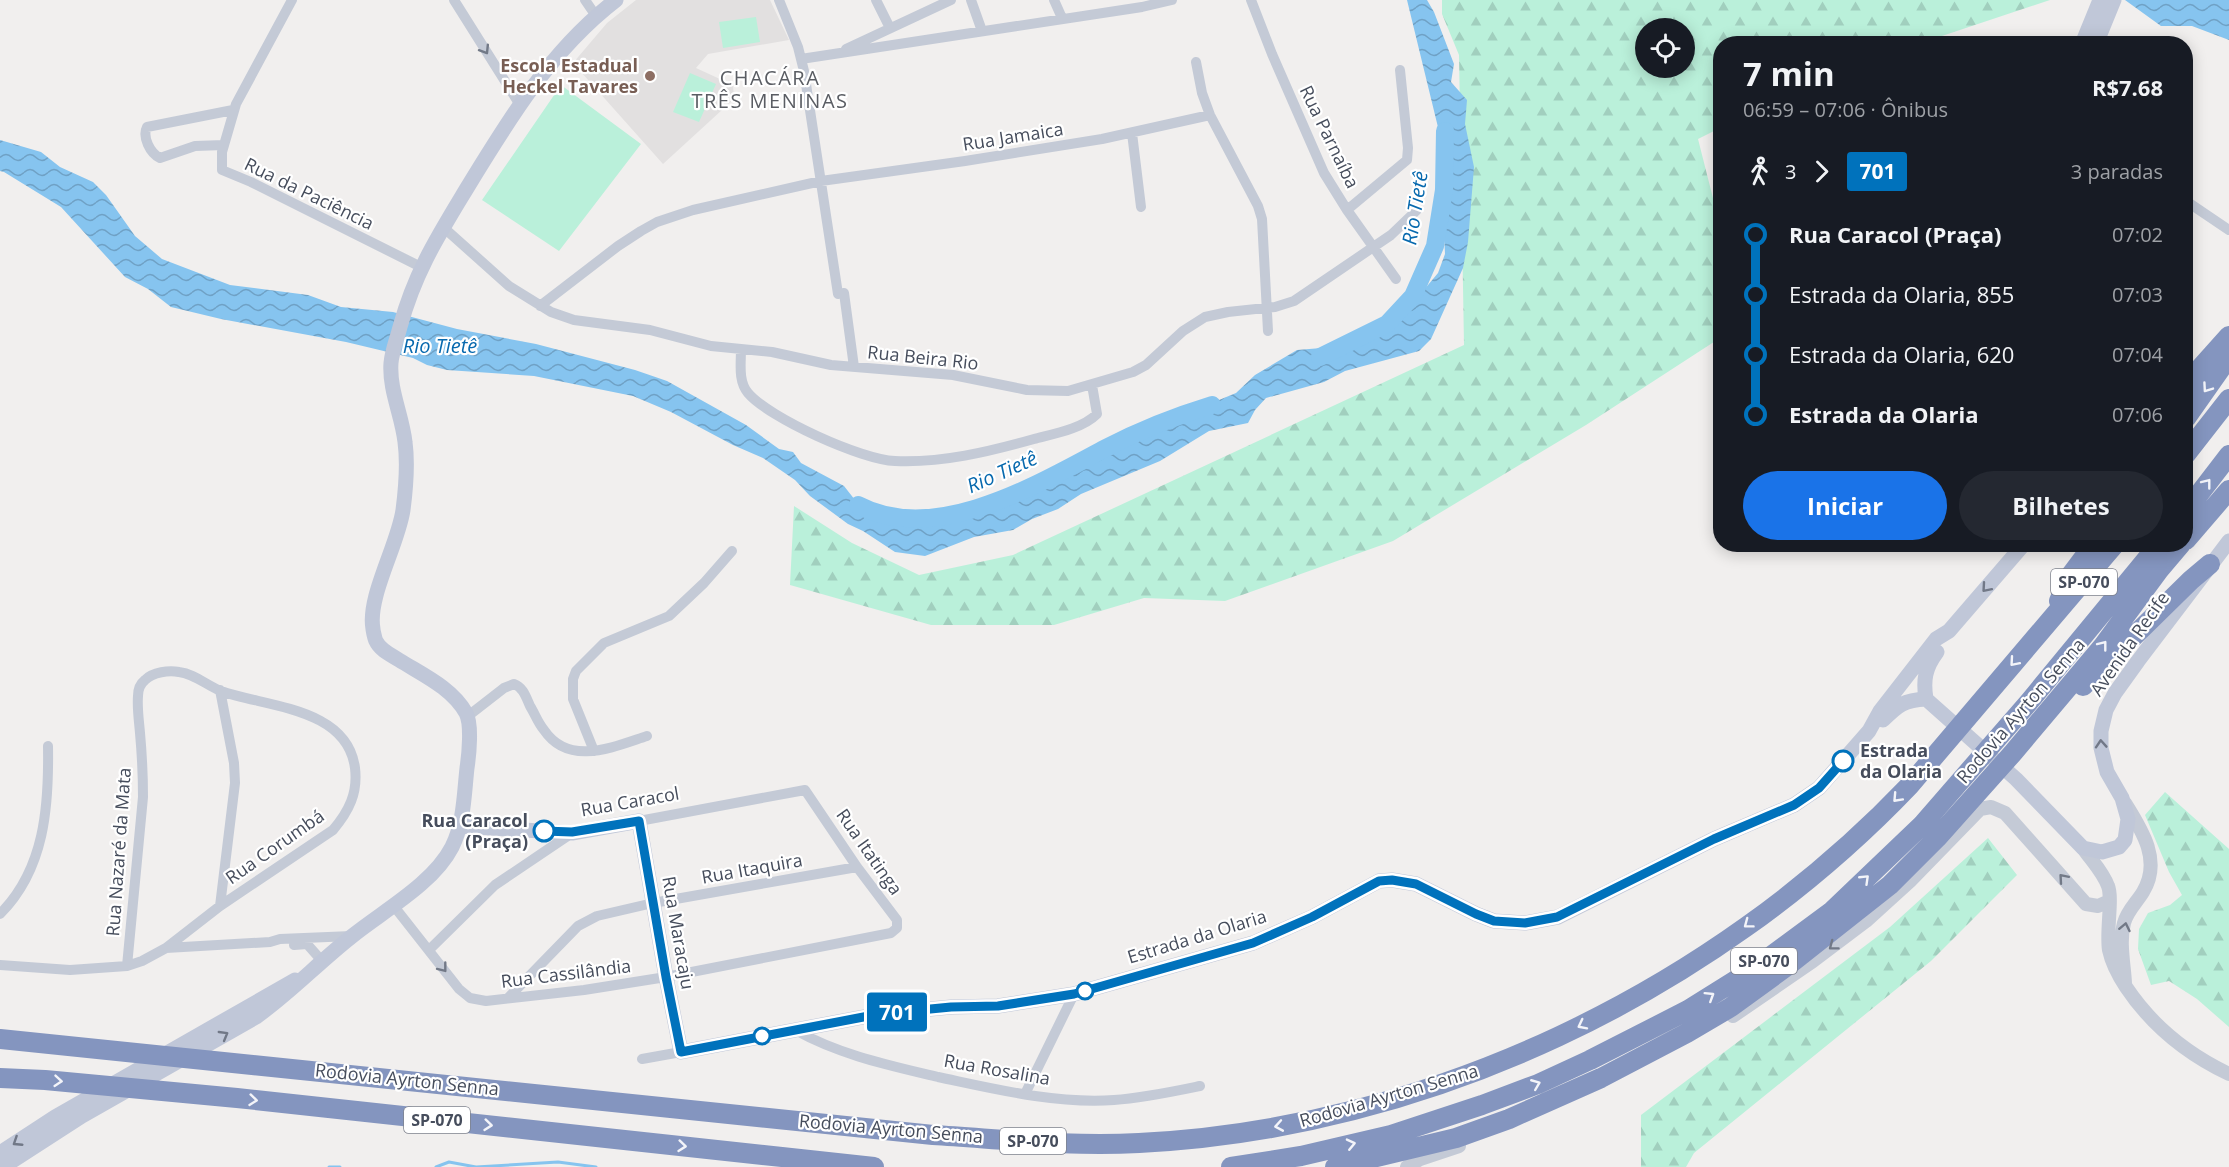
<!DOCTYPE html>
<html lang="pt">
<head>
<meta charset="utf-8">
<style>
  body { margin:0; font-family:"Open Sans",sans-serif; background:#242831; color:#f1f3f6; height:100vh; display:flex; flex-direction:column; font-size:22px; white-space:nowrap }
  * { box-sizing:border-box; margin:0 }
  p { font-size:20px; color:#9ea1a6 }
  .icon { flex:none; width:33px; height:33px; fill:none; stroke:currentColor; stroke-width:2; stroke-linecap:round; stroke-linejoin:round }
  .map { position:relative; flex:1; overflow:hidden }
  .drawer { position:absolute; left:1713px; top:36px; width:480px; height:516px; display:flex; flex-direction:column; background:#171b24; border-radius:24px; box-shadow:0 3px 15px #0003 }
  .drawer>* { flex:none }
  .badge { padding:0 12px; border-radius:4px; font-size:21px; line-height:39px }
  .controls { position:absolute; left:1635px; top:18px; display:grid; gap:12px }
  .controls a { display:grid; place-items:center; width:60px; height:60px; border-radius:50%; background:#171b24; box-shadow:0 3px 15px #0003; font-size:30px }
  .map>.badge { position:absolute; translate:-50% -50%; box-shadow:0 0 0 3px #fff }
  .legs { display:flex; align-items:center; gap:9px; height:66px; padding:0 30px; font-size:20px }
  .legs p { margin-inline-start:auto }
  .overview { display:flex; align-items:center; justify-content:space-between; height:102px; padding:0 30px }
  h1 { font-size:33px; font-weight:700; line-height:45px }
  .cta { display:flex; gap:12px; margin-top:auto; padding:12px 30px }
  .cta a { flex:1; height:69px; border-radius:36px; background:#1a73e8; color:#fff; font-size:24px; font-weight:700; line-height:69px; text-align:center }
  .cta a+a { background:#242831; color:#f1f3f6 }
  ul { padding:0 30px; list-style:none }
  li { display:flex; align-items:center; gap:21px; height:60px; font-size:22px }
  li i { display:grid; place-items:center; width:9px; height:100%; margin:0 8px; background:currentColor }
  li i::after { content:''; width:15px; height:15px; margin:-8px; border:4px solid; border-radius:50%; background:#171b24 }
  li p { margin-inline-start:auto }
  li:first-child i { background:linear-gradient(#0000 50%,currentColor 0) }
  li:last-child i { background:linear-gradient(currentColor 50%,#0000 0) }
  .map>svg:first-child { display:block }
  .education { fill:#e2e0e0 }
  .forest { fill:url(#forest-firs); fill-rule:evenodd }
  .park { fill:#baf0da }
  .water { fill:url(#water-waves) }
  .lines { fill:none; stroke-linecap:round; stroke-linejoin:round }
  .stream { stroke:#86c4ef; stroke-width:3 }
  .river { stroke:#86c4ef; stroke-width:18 }
  .minor { stroke:#c4cad6; stroke-width:10 }
  .tertiary { stroke:#c4cad6; stroke-width:14 }
  .secondary { stroke:#c0c7d8; stroke-width:15 }
  .motorway { stroke:#8495bf; stroke-width:20 }
  .oneway { stroke:#727987 }
  .oneway2 { stroke:#f3f4f9 }
  .oneway3 { stroke:#717887 }
  .line-1-casing { stroke:#fff; stroke-width:14 }
  .line-1 { stroke:#0072bc; stroke-width:9 }
  .education-dot { fill:#8d6e63; stroke:#fff; stroke-width:2 }
  .stop-1-dot { fill:#fff; stroke:#0072bc; stroke-width:3 }
  .labels { text-anchor:middle; stroke-width:4.5; stroke-linejoin:round; paint-order:stroke }
  .shield { fill:#fff; stroke:#7e828d; stroke-width:1.5 }
  .shield-label { font-size:16px; font-weight:bold; fill:#464d5c }
  .education-label { font-size:18px; font-weight:bold; fill:#785e54; stroke:#fff; text-anchor:end }
  .street-label { font-size:18px; fill:#464d5c; stroke:#fff }
  .stop-label { font-size:18px; font-weight:bold; fill:#464d5c; stroke:#fff; text-anchor:start }
  .neighbourhood-label { font-size:20px; letter-spacing:1.5px; fill:#5a5d63; stroke:#fff }
  .water-label { font-size:20px; font-style:italic; fill:#0769ae; stroke:#fff }
</style>
</head>
<body>
<div class="map">
<svg width="2229" height="1167" viewBox="0 0 2229 1167">
  <defs>
    <pattern id="forest-firs" width="22" height="20" patternUnits="userSpaceOnUse" patternTransform="scale(1.5)"><rect width="22" height="20" fill="#baf0da"/><path d="M5 1l3.5 6h-7zM16 11l3.5 6h-7z" fill="#a1cfbe"/></pattern>
    <pattern id="water-waves" width="16" height="10" patternUnits="userSpaceOnUse" patternTransform="scale(1.5)"><rect width="16" height="10" fill="#86c4ef"/><path d="M0 5q4-4 8 0t8 0" fill="none" stroke="#6fa1c5"/></pattern>
  </defs>
  <rect width="100%" height="100%" fill="#f1efee"/>
  <path class="education" d="M636 0H770L789 40 708 54 696 68 733 85 734 99 663 164 573 63 607 23Z"/>
  <path class="forest" d="M1442 0H2050L1921 43 1720 44V128L1698 139 1717 214 1720 216V338L1586 425 1393 541 1225 601 1144 598 1054 625H931L790 585 794 506 852 543 919 575 1013 555 1464 345 1459 55 1442 14ZM1646 28H1684V68H1646Z
    M2165 792 2229 849V1027L2197 999 2169 981 2151 985 2138 949 2139 929 2148 913 2170 905 2182 895 2169 872 2145 815Z
    M1988 838 2017 875 1931 961 1694 1153 1686 1167H1641V1115L1890 927Z"/>
  <path class="park" d="M756 17 760 42 723 48 719 22Z
    M690 73 716 84 699 122 673 112Z
    M561 85 641 144 559 251 482 200Z"/>
  <path class="water" d="M1407 0H1427L1434 12 1454 64 1451 82 1467 100 1465 124 1474 167 1468 242 1463 268 1431 339 1419 351 1345 371 1324 382 1266 398 1255 410 1248 423 1209 431 1160 461 1081 494 1058 509 1032 519 1013 530 974 537 925 556 895 552 863 531 848 524 810 496 795 480 763 458 733 445 671 412 633 396 534 376 447 370 427 365 413 358 346 342 221 319 171 307 148 289 125 277 61 207 4 172 0 171V140L41 152 60 167 93 182 106 195 135 236 162 259 230 285 308 295 341 307 393 312 457 329 536 344 635 370 667 381 746 425 779 449 793 452 801 463 844 486 855 500 877 512 883 521C903 526 925 529 940 514H977L987 502 1013 488 1033 492 1178 417 1236 393 1255 375 1297 350 1346 346 1398 321 1438 273 1445 254 1443 215 1445 156Z
    M2125 0H2229V40L2192 26H2161Z"/>
  <g class="lines">
    <path class="stream" d="M329 1167H340
      M436 1167 449 1162 476 1167 558 1162 596 1167"/>
    <path class="river" d="M1320 357 1387 324 1413 296 1435 246 1444 190 1445 131
      M858 505C935 546 1038 484 1106 448 1140 430 1176 416 1212 405"/>
    <path class="minor" d="M292 0 236 104 222 152V170L251 182 421 267
      M454 0 520 105
      M585 0 596 16
      M779 0 798 47 804 71 838 294
      M876 0 890 28
      M971 0 982 31
      M1054 0 1062 18
      M1251 0 1272 54 1324 173 1347 210 1396 279
      M846 49 951 0
      M801 59 1142 7 1172 0
      M1196 62 1202 93 1210 115 1258 206 1262 219 1268 331
      M1132 133 1141 207
      M224 145 195 146 160 158C150 153 142 137 147 127L233 110
      M2186 201 2229 230
      M1347 210 1407 160 1408 148 1400 70
      M443 227 509 286 551 312 574 320 650 330 711 346 772 352 831 365 953 375 1027 390 1068 391 1133 372 1146 365 1183 331 1205 317 1228 312 1275 307 1294 301 1391 235 1417 210
      M844 293 854 367
      M540 306 618 246 641 231 657 222 693 210 821 181 965 161 1102 139 1210 115
      M741 349C741 364 738 381 748 393 769 418 862 460 895 461 942 463 988 452 1034 439 1053 434 1082 429 1097 414L1092 385
      M220 690 234 763 235 783 220 906
      M468 716 504 688 514 684C523 687 526 697 530 706 535 714 538 723 544 730 569 767 613 747 647 736
      M594 751 573 699V679L576 671 604 643 669 616 704 583 732 551
      M393 905 459 989 470 998 486 1001 584 990 666 977 891 933 897 928V920L857 867 805 790 639 821
      M0 914C45 869 49 806 48 746
      M294 945 307 944 322 961
      M429 950 495 885 572 833
      M0 965 70 970 127 966 142 961 166 948 270 942 280 939 352 936
      M127 966 143 797C143 776 142 755 140 733 139 721 137 708 138 696 138 691 140 684 145 680 153 672 169 670 179 672 195 674 206 685 221 691 265 707 347 707 355 768 358 793 349 811 333 830L220 906 166 948
      M508 998 578 926 597 916 653 903 857 867
      M795 1030C840 1055 888 1065 938 1077 995 1089 1055 1104 1114 1100 1143 1098 1171 1092 1200 1086
      M642 1059 681 1052
      M1025 1094 1074 994"/>
    <path class="tertiary" d="M2083 848C2091 860 2103 872 2108 886 2113 898 2106 932 2109 950 2112 964 2118 975 2126 987 2152 1026 2187 1054 2229 1074
      M2125 983C2124 964 2119 942 2124 923 2127 911 2137 902 2143 892 2162 861 2142 830 2125 803
      M1733 1016 1813 961 1866 921 1910 881 1980 809 1991 807 2005 813 2086 904 2098 906 2109 901
      M1407 1167 1420 1159 1459 1146"/>
    <path class="secondary" d="M2082 44 2100 0
      M2096 44 2114 0
      M1926 699 2016 779 2083 848 2102 852 2119 847 2125 840 2128 819 2122 798 2107 772 2101 748V731L2106 710 2115 693 2138 661 2229 541
      M1926 699C1923 680 1925 668 1937 652
      M1883 720C1898 705 1904 700 1926 699
      M460 826 572 833 639 821 666 977 681 1052 879 1014 951 1007 998 1006 1074 994 1253 943 1312 917 1379 881 1392 880 1416 884 1476 914 1494 921 1525 923 1558 917 1714 839 1794 805 1819 788 1869 731 1880 711 1936 639 1949 631 2024 544
      M0 1153 55 1117 295 980
      M3 1167 82 1116 256 1017C290 993 318 963 351 937 383 911 433 884 452 847 464 823 464 795 467 768 469 755 472 724 466 713 452 688 423 675 399 660 391 655 380 650 376 641 375 640 373 630 373 629 367 597 398 545 403 510 406 487 408 464 405 442 402 415 389 390 391 363 392 351 397 339 400 327 415 272 438 236 467 188 509 119 551 50 616 0"/>
    <path class="motorway" d="M2186 384 2229 336
      M2186 418 2229 357
      M2186 454 2229 399
      M2186 511 2229 455
      M2186 540 2229 490
      M2059 601 2070 576 2094 544
      M2083 686 2191 580 2210 564
      M0 1039 933 1135C1001 1139 1071 1147 1139 1143 1426 1129 1712 993 1910 785L2115 544
      M0 1078 45 1080 237 1098 874 1167
      M1231 1167 1301 1156 1391 1135 1482 1105 1538 1084 1590 1060 1688 1010 1752 970 1832 911 1922 825 2029 702 2159 544
      M1335 1167 1456 1138 1509 1119 1601 1078 1687 1033 1731 1007 1790 964 1890 885 1937 838 2012 754 2103 646 2159 570 2181 544"/>
  </g>
  <defs><path id="oneway-chevron" d="M-2-3.5L2.5 0L-2 3.5" fill="none" stroke-width="1.6" stroke-linecap="round" stroke-linejoin="round" transform="scale(1.5)"/></defs>
  <g class="oneway">
    <use href="#oneway-chevron" transform="translate(485 50) rotate(58)"/>
    <use href="#oneway-chevron" transform="translate(2063 878) rotate(-131)"/>
    <use href="#oneway-chevron" transform="translate(2125 927) rotate(-78)"/>
    <use href="#oneway-chevron" transform="translate(1833 946) rotate(143)"/>
    <use href="#oneway-chevron" transform="translate(443 968) rotate(52)"/>
  </g>
  <g class="oneway2">
    <use href="#oneway-chevron" transform="translate(2207 388) rotate(125)"/>
    <use href="#oneway-chevron" transform="translate(2207 483) rotate(-52)"/>
    <use href="#oneway-chevron" transform="translate(2103 645) rotate(-52)"/>
    <use href="#oneway-chevron" transform="translate(2014 662) rotate(131)"/>
    <use href="#oneway-chevron" transform="translate(1897 798) rotate(133)"/>
    <use href="#oneway-chevron" transform="translate(1865 879) rotate(-44)"/>
    <use href="#oneway-chevron" transform="translate(1748 924) rotate(143)"/>
    <use href="#oneway-chevron" transform="translate(1710 996) rotate(-32)"/>
    <use href="#oneway-chevron" transform="translate(1582 1025) rotate(153)"/>
    <use href="#oneway-chevron" transform="translate(58 1081) rotate(5)"/>
    <use href="#oneway-chevron" transform="translate(1536 1084) rotate(-22)"/>
    <use href="#oneway-chevron" transform="translate(253 1100) rotate(6)"/>
    <use href="#oneway-chevron" transform="translate(488 1125) rotate(6)"/>
    <use href="#oneway-chevron" transform="translate(1279 1126) rotate(170)"/>
    <use href="#oneway-chevron" transform="translate(1351 1144) rotate(-13)"/>
    <use href="#oneway-chevron" transform="translate(682 1146) rotate(6)"/>
  </g>
  <g class="oneway3">
    <use href="#oneway-chevron" transform="translate(1986 588) rotate(131)"/>
    <use href="#oneway-chevron" transform="translate(2101 744) rotate(-94)"/>
    <use href="#oneway-chevron" transform="translate(224 1035) rotate(-30)"/>
    <use href="#oneway-chevron" transform="translate(17 1142) rotate(147)"/>
  </g>
  <g class="lines">
    <defs>
      <path id="line-1" d="M544 831 572 832 639 821 666 977 681 1052 879 1014 951 1007 998 1006 1074 994 1253 943 1312 917 1379 881 1392 880 1416 884 1476 914 1494 921 1525 923 1557 917 1714 839 1794 805 1819 788 1843 761"/>
    </defs>
    <use href="#line-1" class="line-1-casing"/>
    <use href="#line-1" class="line-1"/>
  </g>
  <circle class="education-dot" cx="650" cy="76" r="6"/>
  <g class="stop-1-dot">
    <circle cx="1843" cy="761" r="10"/>
    <circle cx="544" cy="831" r="10"/>
    <circle cx="1085" cy="991" r="8"/>
    <circle cx="762" cy="1036" r="8"/>
  </g>
  <g class="labels">
    <g class="shield">
      <rect x="2051" y="569" width="66" height="26" rx="4.5"/>
      <rect x="1731" y="948" width="66" height="26" rx="4.5"/>
      <rect x="404" y="1107" width="66" height="26" rx="4.5"/>
      <rect x="1000" y="1128" width="66" height="26" rx="4.5"/>
    </g>
    <g class="shield-label">
      <text x="2084" y="588">SP-070</text>
      <text x="1764" y="967">SP-070</text>
      <text x="437" y="1126">SP-070</text>
      <text x="1033" y="1147">SP-070</text>
    </g>
    <g class="education-label">
      <text x="638" y="72">Escola Estadual<tspan x="638" dy="21">Heckel Tavares</tspan></text>
    </g>
    <g class="street-label">
      <text transform="translate(1013 137) rotate(-9)" y="6">Rua Jamaica</text>
      <text transform="translate(1329 137) rotate(64)" y="6">Rua Parnaíba</text>
      <text transform="translate(309 194) rotate(26)" y="6">Rua da Paciência</text>
      <text transform="translate(923 358) rotate(6)" y="6">Rua Beira Rio</text>
      <text transform="translate(2130 644) rotate(-55)" y="6">Avenida Recife</text>
      <text transform="translate(2021 711) rotate(-49)" y="6">Rodovia Ayrton Senna</text>
      <text transform="translate(630 802) rotate(-10)" y="6">Rua Caracol</text>
      <text transform="translate(275 847) rotate(-35)" y="6">Rua Corumbá</text>
      <text transform="translate(119 852) rotate(-86)" y="6">Rua Nazaré da Mata</text>
      <text transform="translate(869 852) rotate(55)" y="6">Rua Itatinga</text>
      <text transform="translate(752 869) rotate(-10)" y="6">Rua Itaquira</text>
      <text transform="translate(678 933) rotate(80)" y="6">Rua Maracaju</text>
      <text transform="translate(1197 937) rotate(-17)" y="6">Estrada da Olaria</text>
      <text transform="translate(566 974) rotate(-7)" y="6">Rua Cassilândia</text>
      <text transform="translate(997 1070) rotate(10)" y="6">Rua Rosalina</text>
      <text transform="translate(407 1080) rotate(6)" y="6">Rodovia Ayrton Senna</text>
      <text transform="translate(1389 1096) rotate(-16)" y="6">Rodovia Ayrton Senna</text>
      <text transform="translate(891 1129) rotate(5)" y="6">Rodovia Ayrton Senna</text>
    </g>
    <g class="stop-label">
      <text x="1860" y="757">Estrada<tspan x="1860" dy="21">da Olaria</tspan></text>
      <text x="528" y="827" text-anchor="end">Rua Caracol<tspan x="528" dy="21">(Praça)</tspan></text>
    </g>
    <g class="neighbourhood-label">
      <text x="770" y="85">CHACÁRA<tspan x="770" dy="23">TRÊS MENINAS</tspan></text>
    </g>
    <g class="water-label">
      <text transform="translate(1415 208) rotate(-81)" y="7">Rio Tietê</text>
      <text x="440" y="353">Rio Tietê</text>
      <text transform="translate(1002 472) rotate(-24)" y="7">Rio Tietê</text>
    </g>
  </g>
</svg>
<div class="controls">
<a><svg class="icon" aria-label="locate" viewBox="0 0 24 24"><circle cx="12" cy="12" r="6"/><path d="M12 2v4M12 18v4M2 12h4M18 12h4"/></svg></a>
</div>
<b class="badge" style="left:897px;top:1012px;background:#0072bc;color:#fff">701</b>
<section class="drawer">
<div class="overview"><div><h1>7 min</h1><p>06:59 – 07:06 · Ônibus</p></div><b>R$7.68</b></div>
<div class="legs"><svg class="icon" aria-label="walk" viewBox="0 0 24 24"><circle cx="13" cy="4" r="2"/><path d="M13 8l-2 6 4 7M11 14l-3 7M7 12l3-4h3l4 4"/></svg>3<svg class="icon" aria-label="forward" viewBox="0 0 24 24"><path d="M9 5l7 7-7 7"/></svg><b class="badge" style="background:#0072bc;color:#fff">701</b><p>3 paradas</p></div>
<ul>
<li><i style="color:#0072bc"></i><b>Rua Caracol (Praça)</b><p>07:02</p></li>
<li><i style="color:#0072bc"></i><span>Estrada da Olaria, 855</span><p>07:03</p></li>
<li><i style="color:#0072bc"></i><span>Estrada da Olaria, 620</span><p>07:04</p></li>
<li><i style="color:#0072bc"></i><b>Estrada da Olaria</b><p>07:06</p></li>
</ul>
<div class="cta"><a>Iniciar</a><a>Bilhetes</a></div>
</section>
</div>
</body>
</html>
